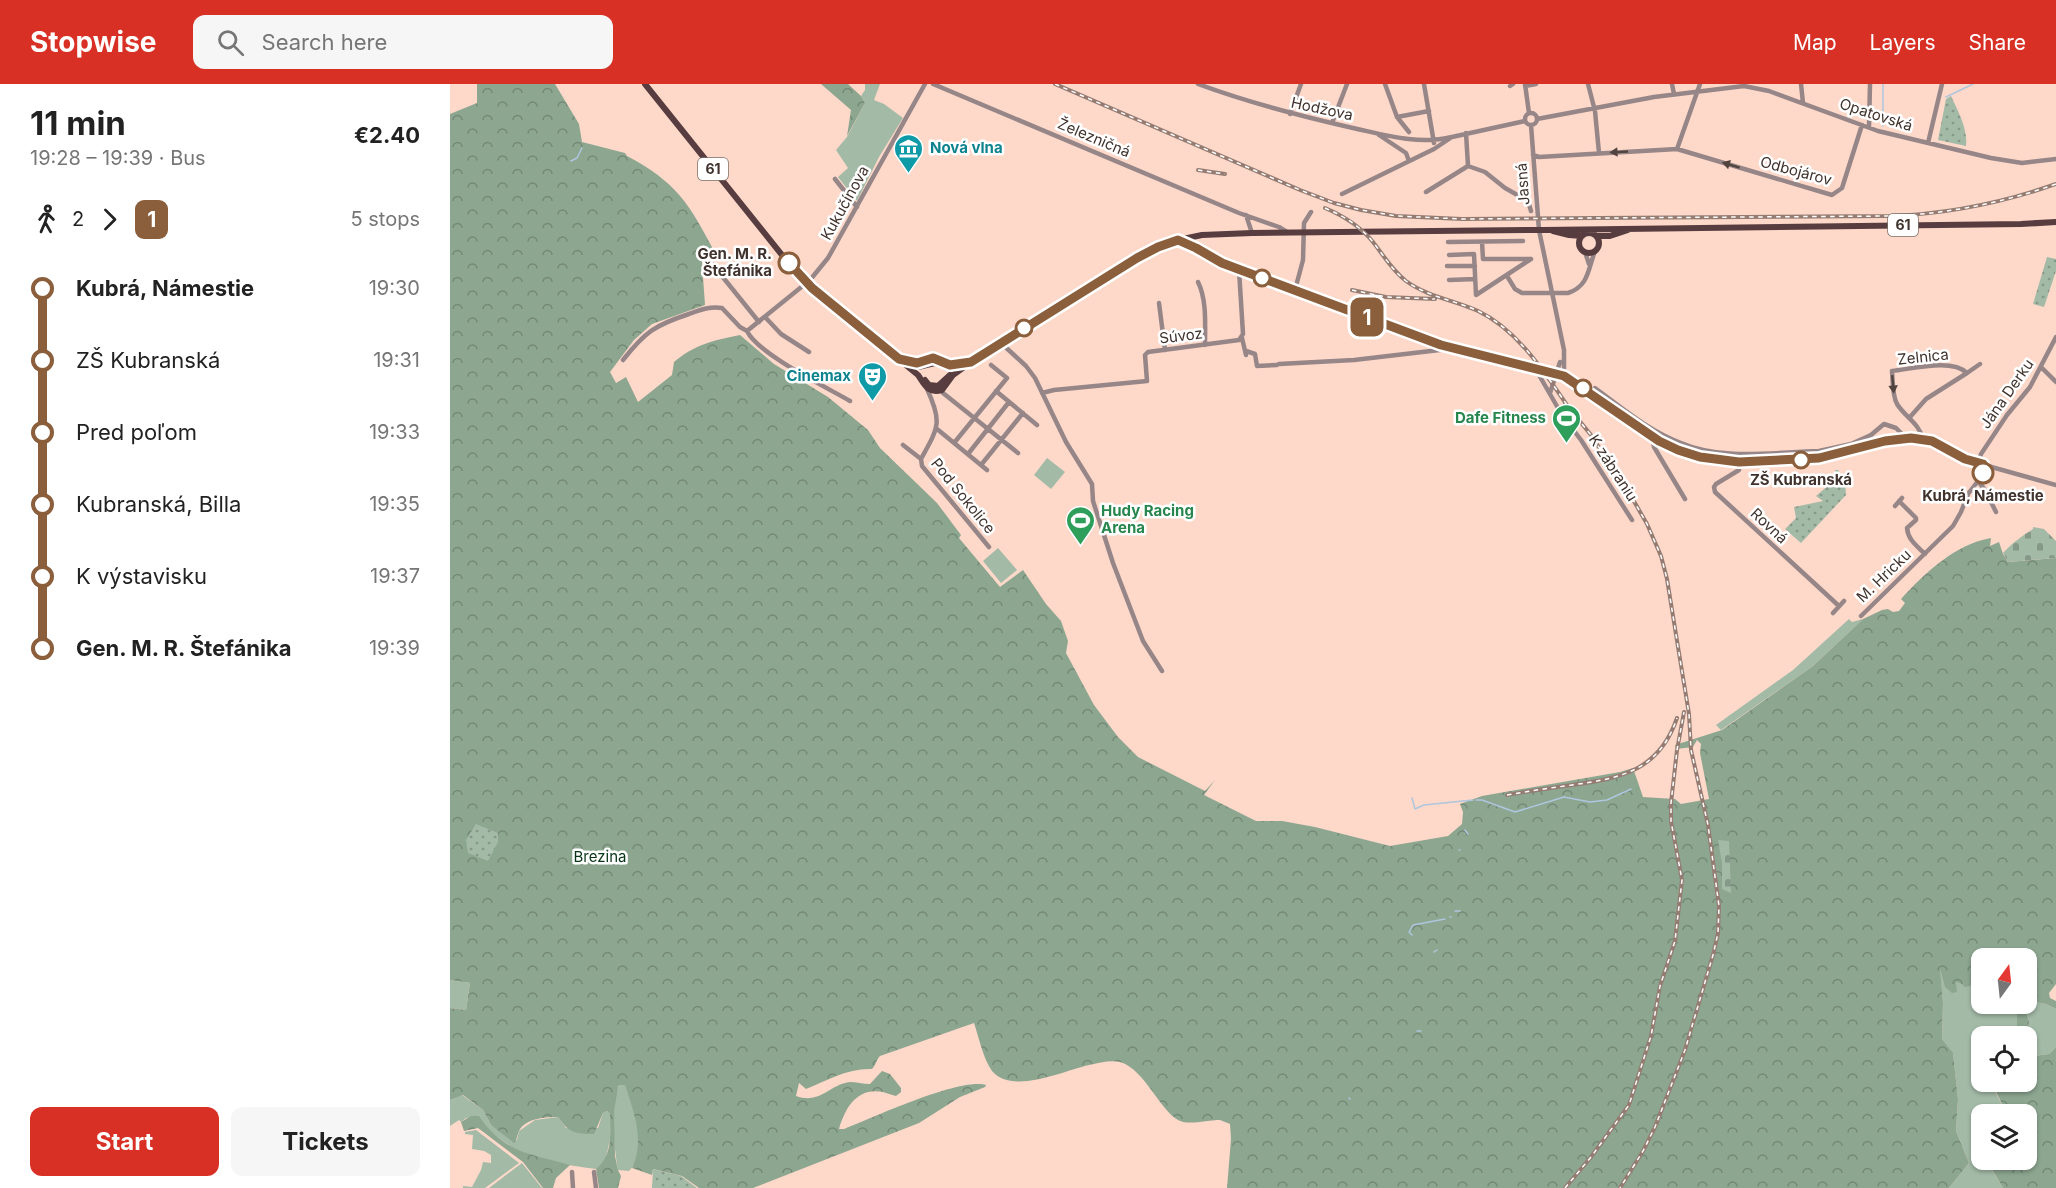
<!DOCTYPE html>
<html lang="en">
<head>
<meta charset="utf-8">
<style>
  body { margin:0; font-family:Inter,sans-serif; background:#f6f6f6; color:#222; height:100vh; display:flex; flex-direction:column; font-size:22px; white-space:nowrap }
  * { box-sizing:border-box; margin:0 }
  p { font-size:20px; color:#767676 }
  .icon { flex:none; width:33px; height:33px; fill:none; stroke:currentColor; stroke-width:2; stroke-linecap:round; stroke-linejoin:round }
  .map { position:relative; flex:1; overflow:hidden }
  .sheet { display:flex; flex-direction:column; background:#fff; width:450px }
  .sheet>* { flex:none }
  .badge { padding:0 12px; border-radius:9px; font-size:21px; line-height:39px }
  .needle { width:39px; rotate:15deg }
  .controls { position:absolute; left:1521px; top:864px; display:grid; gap:12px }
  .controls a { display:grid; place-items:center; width:66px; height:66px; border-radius:12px; background:#fff; box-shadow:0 2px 4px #0004; font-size:30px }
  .map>.badge { position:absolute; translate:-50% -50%; box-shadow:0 0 0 3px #fff }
  .legs { display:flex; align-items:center; gap:9px; height:66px; padding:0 30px; font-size:20px }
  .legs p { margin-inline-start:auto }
  .head { display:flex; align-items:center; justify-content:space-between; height:102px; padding:0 30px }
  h1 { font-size:33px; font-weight:700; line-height:45px }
  .action { display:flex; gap:12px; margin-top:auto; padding:12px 30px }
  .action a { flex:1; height:69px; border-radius:12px; background:#d93025; color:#fff; font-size:24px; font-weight:700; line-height:69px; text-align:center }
  .action a+a { background:#f6f6f6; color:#222 }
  ul { padding:0 30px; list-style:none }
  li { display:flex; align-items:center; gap:21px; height:72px; font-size:22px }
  li i { display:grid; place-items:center; width:9px; height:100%; margin:0 8px; background:currentColor }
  li i::after { content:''; width:15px; height:15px; margin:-8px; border:4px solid; border-radius:50%; background:#fff }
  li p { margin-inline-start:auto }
  li:first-child i { background:linear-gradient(#0000 50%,currentColor 0) }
  li:last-child i { background:linear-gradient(currentColor 50%,#0000 0) }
  header { display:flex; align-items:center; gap:36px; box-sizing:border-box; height:84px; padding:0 30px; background:#d93025; color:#fff }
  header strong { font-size:28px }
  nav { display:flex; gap:33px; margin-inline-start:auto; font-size:21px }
  .search { width:420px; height:54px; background:#f6f6f6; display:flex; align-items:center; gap:15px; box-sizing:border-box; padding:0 21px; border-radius:12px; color:#767676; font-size:22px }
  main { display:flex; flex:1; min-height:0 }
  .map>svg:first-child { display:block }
  .grass { fill:#a3baa7 }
  .forest { fill:url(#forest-crowns) }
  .cemetery { fill:url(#cemetery-stones) }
  .park { fill:url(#park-dots) }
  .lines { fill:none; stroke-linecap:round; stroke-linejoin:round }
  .stream { stroke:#aec6de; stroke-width:1.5 }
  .minor { stroke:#968688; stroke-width:4.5 }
  .major { stroke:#573d40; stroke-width:6 }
  .rail-casing { stroke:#957c72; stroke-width:4 }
  .rail { stroke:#fff; stroke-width:1.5; stroke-dasharray:4.5; stroke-linecap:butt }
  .major-bridge { stroke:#573d40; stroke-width:6 }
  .oneway { fill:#51433e }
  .line-1-casing { stroke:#fff; stroke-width:14 }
  .line-1 { stroke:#8b5e3c; stroke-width:9 }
  .stop-1-dot { fill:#fff; stroke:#8b5e3c; stroke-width:3 }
  .labels { text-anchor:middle; stroke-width:5; stroke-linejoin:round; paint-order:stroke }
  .shield { fill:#fff; stroke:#79706b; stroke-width:1.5 }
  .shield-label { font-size:14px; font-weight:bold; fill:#40322c }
  .street-label { font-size:15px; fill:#40322c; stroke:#fff }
  .culture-label { font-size:15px; font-weight:bold; fill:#0d838f; stroke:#fff; text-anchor:start }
  .stop-label { font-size:15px; font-weight:bold; fill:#40322c; stroke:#fff }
  .leisure-label { font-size:15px; font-weight:bold; fill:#27864d; stroke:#fff; text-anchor:end }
  .park-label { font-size:15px; fill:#073516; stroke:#fff }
</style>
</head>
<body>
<header>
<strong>Stopwise</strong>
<div class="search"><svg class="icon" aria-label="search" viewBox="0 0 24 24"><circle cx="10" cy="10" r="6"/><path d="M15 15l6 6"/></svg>Search here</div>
<nav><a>Map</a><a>Layers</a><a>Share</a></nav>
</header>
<main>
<section class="sheet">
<div class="head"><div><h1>11 min</h1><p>19:28 – 19:39 · Bus</p></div><b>€2.40</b></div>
<div class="legs"><svg class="icon" aria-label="walk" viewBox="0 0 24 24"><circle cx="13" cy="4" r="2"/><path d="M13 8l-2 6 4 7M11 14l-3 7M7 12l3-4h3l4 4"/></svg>2<svg class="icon" aria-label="forward" viewBox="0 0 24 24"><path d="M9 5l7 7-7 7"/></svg><b class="badge" style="background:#8b5e3c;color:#fff">1</b><p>5 stops</p></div>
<ul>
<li><i style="color:#8b5e3c"></i><b>Kubrá, Námestie</b><p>19:30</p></li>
<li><i style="color:#8b5e3c"></i><span>ZŠ Kubranská</span><p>19:31</p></li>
<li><i style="color:#8b5e3c"></i><span>Pred poľom</span><p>19:33</p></li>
<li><i style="color:#8b5e3c"></i><span>Kubranská, Billa</span><p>19:35</p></li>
<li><i style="color:#8b5e3c"></i><span>K výstavisku</span><p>19:37</p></li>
<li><i style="color:#8b5e3c"></i><b>Gen. M. R. Štefánika</b><p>19:39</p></li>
</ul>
<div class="action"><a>Start</a><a>Tickets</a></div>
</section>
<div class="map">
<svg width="1606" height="1104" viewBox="0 0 1606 1104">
  <defs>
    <pattern id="forest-crowns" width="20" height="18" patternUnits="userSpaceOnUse" patternTransform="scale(1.5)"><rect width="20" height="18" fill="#8ca690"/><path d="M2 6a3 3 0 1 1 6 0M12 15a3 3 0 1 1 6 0" fill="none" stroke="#748876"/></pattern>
    <pattern id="cemetery-stones" width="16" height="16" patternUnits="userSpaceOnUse" patternTransform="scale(1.5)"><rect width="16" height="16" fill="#a3baa7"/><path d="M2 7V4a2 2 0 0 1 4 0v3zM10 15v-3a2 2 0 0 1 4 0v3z" fill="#869888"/></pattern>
    <pattern id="park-dots" width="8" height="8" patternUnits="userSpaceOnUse" patternTransform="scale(1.5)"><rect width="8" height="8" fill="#a3baa7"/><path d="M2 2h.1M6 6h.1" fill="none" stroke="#869888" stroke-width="1.8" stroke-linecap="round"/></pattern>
  </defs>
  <rect width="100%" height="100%" fill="#fed8c9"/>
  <path class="grass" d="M415 0H430L424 16 434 20 453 34 429 73 407 117 388 93 398 84 386 66 397 53 415 19 411 12 415 6Z
    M597 374 615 388 601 405 584 391Z
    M548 464 567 486 551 499 533 477Z
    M1399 535 1402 538 1413 535 1363 582 1271 646 1266 641 1343 586Z
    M1489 877 1505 898 1529 900 1531 896 1532 920H1539L1542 928 1570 920 1567 931V952H1532V998H1540L1557 1030H1532L1531 1078 1536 1076 1553 1104H1499L1519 1079 1506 1047 1508 1015 1503 970 1492 955 1493 918Z
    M0 896 20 899 16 926 0 924Z
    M1579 915 1596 920 1606 925V963L1599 970 1577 973 1579 937 1576 928Z
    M169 1001H176C183 1025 200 1066 179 1087L168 1086C164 1065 160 1020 169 1001Z
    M12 1011 33 1026 41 1041 67 1056 69 1047 85 1036 108 1033 116 1044H148L153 1029 157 1027 160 1030V1055L155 1078 146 1085C102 1079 55 1071 28 1033L16 1034 11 1038 9 1036 0 1042V1016Z
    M26 1046 69 1079 35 1104H13V1102L22 1103 31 1086 33 1078 41 1079V1071L34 1067 22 1065 23 1051 15 1050V1048Z
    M72 1079 92 1104H39Z"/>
  <path class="forest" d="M27 0H105L129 40 132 58 175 69 177 72C226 98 239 119 264 167L257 169 253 173 256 176 252 179 255 221 202 240 184 256 160 288 166 299 176 293 188 318 222 291 224 278C244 261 264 256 290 251L324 280 378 313 418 346 430 364 487 419 511 451 509 454 550 503 573 486 596 520 611 537 618 557 616 569 644 621 668 653 688 673 755 707 765 696 754 711 806 737H832L865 743 940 762 998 752 1012 740 1013 728 1010 720 1032 712 1170 688 1183 684 1193 713 1225 715 1231 720 1259 715 1250 669 1251 660 1247 656 1243 663 1226 665 1225 661 1272 646 1363 582 1413 535 1432 526 1438 525 1443 528 1449 527 1455 519 1451 515C1474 490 1505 460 1541 454L1540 462 1549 458 1553 470 1558 478 1606 474V900L1599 909 1600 914 1606 917V925L1596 920 1579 916 1576 928 1579 937 1577 964 1576 952H1567V931L1570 920H1576V874H1532L1531 896 1529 900 1515 903 1512 900 1506 898 1507 908 1502 909 1495 903 1490 884 1493 918 1492 955 1503 969 1508 1015 1506 1047 1519 1079 1499 1104H777L781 1055 780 1040 770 1036C759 1036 744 1040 733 1038 712 1033 696 985 670 978 660 976 649 979 639 981 613 987 562 1011 542 987 533 974 529 954 524 939L430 972C426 976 426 981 422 985 398 984 378 996 356 1005L349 999 346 1012C370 1021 380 1000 400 998 406 998 413 1000 420 1000L432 987 440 990 451 1004V1008L446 1012C441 1011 437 1009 433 1008 407 1003 395 1024 389 1045H394C422 1034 510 993 536 1001L535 1003 510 1013 469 1039 303 1104H249L232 1092 203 1085 202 1091 182 1084C195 1057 184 1028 175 1001H169L168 1003 164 1028 165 1072 168 1086 171 1092 168 1104H149L146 1085C163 1072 160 1050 160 1030L157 1027 153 1029 144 1050C125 1050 119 1049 108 1033 96 1033 78 1034 70 1045 67 1050 68 1054 64 1059L41 1041 33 1026 13 1011 0 1016V924L16 926 20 899 0 896V30L27 19Z
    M371 0H398L411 12 415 19 397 52 401 26Z
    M1606 963V1104H1553L1537 1077 1531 1079V1055L1532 1076H1576V1030H1557L1541 998H1576L1577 973 1599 970Z
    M21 1032H29C54 1069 81 1070 120 1081L106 1094 103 1104H93L73 1078 28 1044 14 1047 11 1038Z"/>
  <path class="cemetery" d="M1583 443 1594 445 1606 457V474L1558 478 1553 469C1562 459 1572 452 1583 445Z
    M1268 756 1279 757 1281 809 1272 805V779Z"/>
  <path class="park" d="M1501 12C1508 27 1518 45 1516 62L1488 56 1496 15Z
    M1597 173 1606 175V187L1594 223 1583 220Z
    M1385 386H1388L1395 396 1396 411 1351 459 1335 445 1346 434 1344 423 1373 417 1366 412 1380 400 1379 396 1386 395Z
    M26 740 48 749V758L38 777 18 769 16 756Z
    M203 1085 231 1092 247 1104H202Z"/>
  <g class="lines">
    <path class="stream" d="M1433 0V42
      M1496 13 1523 0
      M121 77 127 74 132 64
      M962 714 965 725 974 721 1023 716
      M1026 716H1032L1065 728 1114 713 1140 718 1157 716 1181 705
      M1015 746 1018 750
      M1009 766H1010
      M1005 827H1010
      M1000 833H1001
      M962 851 959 848 963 841 995 835
      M984 868 987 866
      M967 947H971
      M899 1014 900 1015"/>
    <path class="minor" d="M483 0 789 129 829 143 837 148
      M748 0C799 19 850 32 903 44 935 51 968 61 1002 53
      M935 0 947 33 979 27
      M974 0 984 59
      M1075 0 1079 29
      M1138 0 1145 27 1149 69
      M1222 0 1224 10
      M1351 0 1353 19
      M1060 2 1063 0
      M1075 2 1086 0
      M1075 35a6 6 0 1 1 12 0a6 6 0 1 1-12 0Z
      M840 30 851 0
      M947 33 959 48
      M1087 35 1204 13 1294 2 1319 7 1428 47 1541 74 1572 79 1606 75
      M882 39 897 0
      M1081 41 1089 146 1114 266V292
      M1419 43 1420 0
      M1016 49 1018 82 1035 88 1055 104 1078 117 1081 127
      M929 51 956 69 959 77
      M1478 59 1492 0
      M1227 65 1250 0
      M1083 71 1089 73 1227 65 1382 111 1392 104 1412 41
      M385 95 407 123
      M976 108 1018 82
      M892 110 984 65 1002 53 1075 37
      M796 131 802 149
      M728 156 743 162 772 179 1001 264 1114 292 1209 357 1228 367 1250 373 1289 378 1369 374 1435 357 1467 354 1482 358 1520 377 1606 401
      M998 158 1073 157
      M1032 158 1033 175H1081
      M1135 168 1139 180
      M999 171 1024 170 1026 211 1081 175
      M259 176 309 238
      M997 182H1025
      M1057 192 1065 205 1072 209H1118C1139 202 1138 185 1145 167
      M999 196 1025 195
      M748 198C757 216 755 241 755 261
      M845 206 853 176 854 139 861 128
      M709 219 715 266
      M315 233 331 250 359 268
      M297 247C308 270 376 303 400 317
      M792 254 796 271
      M551 259 576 282 585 294 616 358 642 400 643 417 663 479 693 557 712 587
      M796 267 805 270 807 282 827 281
      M173 276C195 248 205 241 239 230 250 226 260 222 272 224L290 243 297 247 360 196 378 174 475 0
      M829 280 904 276 998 265
      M1591 283 1606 298
      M1085 284 1112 331 1131 356 1182 436
      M1517 289 1530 280
      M477 305C493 339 488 344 471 375L472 382 539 463
      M546 307 587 341
      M493 309 568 369
      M592 309 604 306 697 297 695 271 698 268 789 256 793 250 789 186
      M1100 309 1110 278
      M1141 310 1145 304C1172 324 1199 347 1231 359 1273 377 1324 368 1369 367L1401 360 1421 351 1434 340 1446 344 1456 354
      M1460 333 1476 315 1517 289C1502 274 1462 285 1442 287 1443 297 1442 311 1447 320 1455 333 1469 339 1473 355
      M487 345 537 386
      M1202 353 1204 363 1235 415
      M504 359 557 294 541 281
      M453 361 471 375
      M518 370 559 318
      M1289 378V386L1266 400 1264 403 1265 408 1389 522
      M531 381 573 329
      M1528 397 1535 406 1546 428
      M1449 417 1466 434V436L1457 444C1458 456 1467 462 1475 470
      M1445 422 1452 414
      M1383 529 1394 517
      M1411 532 1503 442 1511 428 1518 410 1528 397V379L1531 370 1557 331 1580 303 1606 253
      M122 1088 123 1104
      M144 1088 146 1104"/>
    <path class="major" d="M195 0 352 196 468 291C475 301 478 310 492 306L503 291 521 278 574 244 687 174 708 163 728 156 752 151 802 149 1085 146
      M1093 146 1571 140 1606 138
      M1103 147 1119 151 1132 152
      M1129 159a10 10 0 1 1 20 0a10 10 0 1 1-20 0Z
      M1147 152H1160L1178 146
      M456 278 468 283 485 279 500 284 513 280
      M464 279H473L483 275 491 278
      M475 296 479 301 488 302 500 291"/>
    <defs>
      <path id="rail" d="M605 0 850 106 884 119 911 126 946 132 1012 135 1440 132C1497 130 1552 119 1606 100
        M748 86 775 90
        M875 124C894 132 910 142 923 158 934 172 942 186 956 197 978 213 1004 216 1028 227 1068 246 1095 289 1119 324
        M902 206 936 213 985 215
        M1115 319 1141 351 1185 419 1197 440 1211 472 1217 495 1229 569 1239 630 1241 666 1258 741 1269 822 1268 849 1263 871 1235 966 1205 1043 1193 1067 1170 1104
        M1057 711C1079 707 1100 704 1122 701 1171 694 1209 687 1227 634
        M1115 1104 1141 1073 1179 1021 1201 952 1210 902 1225 857 1232 796 1221 737V719L1227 666 1234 628"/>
    </defs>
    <use href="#rail" class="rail-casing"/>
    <use href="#rail" class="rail"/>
    <path class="major-bridge" d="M1085 146H1093"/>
  </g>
  <defs><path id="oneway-solid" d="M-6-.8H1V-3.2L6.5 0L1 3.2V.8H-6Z" transform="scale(1.5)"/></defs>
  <g class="oneway">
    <use href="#oneway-solid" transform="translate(1169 68) rotate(177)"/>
    <use href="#oneway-solid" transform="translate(1281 81) rotate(-163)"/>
    <use href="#oneway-solid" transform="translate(1443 300) rotate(85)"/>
  </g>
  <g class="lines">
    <defs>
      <path id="line-1" d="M339 179 362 204 449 275 467 279 483 274 500 281 521 278 687 174 708 163 728 156 746 164 772 179 991 261 1114 292 1209 357 1228 366 1250 373 1289 378 1369 374 1435 357 1461 354 1482 357 1515 375 1533 380V389"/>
    </defs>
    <use href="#line-1" class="line-1-casing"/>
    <use href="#line-1" class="line-1"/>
  </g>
  <defs>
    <symbol id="museum-pin" viewBox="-11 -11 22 30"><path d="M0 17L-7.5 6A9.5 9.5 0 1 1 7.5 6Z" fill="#0f9aa8" stroke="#fff"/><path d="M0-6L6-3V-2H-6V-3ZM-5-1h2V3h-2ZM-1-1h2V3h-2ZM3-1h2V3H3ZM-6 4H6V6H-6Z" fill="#fff"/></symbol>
    <symbol id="theatre-pin" viewBox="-11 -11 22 30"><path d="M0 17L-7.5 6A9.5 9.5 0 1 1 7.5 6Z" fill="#0f9aa8" stroke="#fff"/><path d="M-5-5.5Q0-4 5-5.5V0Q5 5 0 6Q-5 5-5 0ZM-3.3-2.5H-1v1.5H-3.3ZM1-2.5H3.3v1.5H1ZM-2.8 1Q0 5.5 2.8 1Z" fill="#fff"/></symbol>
    <symbol id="stadium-pin" viewBox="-11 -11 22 30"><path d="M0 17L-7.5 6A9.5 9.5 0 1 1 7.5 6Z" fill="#2e9e5b" stroke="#fff"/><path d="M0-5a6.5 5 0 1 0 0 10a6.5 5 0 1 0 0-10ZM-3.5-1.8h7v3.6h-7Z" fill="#fff"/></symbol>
  </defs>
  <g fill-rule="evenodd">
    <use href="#museum-pin" x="442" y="48" width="33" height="45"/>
    <use href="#theatre-pin" x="406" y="276" width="33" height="45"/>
    <use href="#stadium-pin" x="1100" y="318" width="33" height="45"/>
    <use href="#stadium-pin" x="614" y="420" width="33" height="45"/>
  </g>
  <g class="stop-1-dot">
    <circle cx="339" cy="179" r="10"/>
    <circle cx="812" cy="194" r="8"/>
    <circle cx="574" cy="244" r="8"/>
    <circle cx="1133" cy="304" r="8"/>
    <circle cx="1351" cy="376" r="8"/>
    <circle cx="1533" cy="389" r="10"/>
  </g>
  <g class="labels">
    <g class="shield">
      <rect x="248" y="74" width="30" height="22" rx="4.5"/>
      <rect x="1438" y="130" width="30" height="22" rx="4.5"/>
    </g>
    <g class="shield-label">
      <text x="263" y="90">61</text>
      <text x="1453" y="146">61</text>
    </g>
    <g class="street-label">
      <text transform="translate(872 25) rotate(12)" y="5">Hodžova</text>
      <text transform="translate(1426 31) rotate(18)" y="5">Opatovská</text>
      <text transform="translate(644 54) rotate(23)" y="5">Železničná</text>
      <text transform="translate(1346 87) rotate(15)" y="5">Odbojárov</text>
      <text transform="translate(1073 100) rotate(-94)" y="5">Jasná</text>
      <text transform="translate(395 119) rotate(-61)" y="5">Kukučínova</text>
      <text transform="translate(731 252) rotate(-7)" y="5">Súvoz</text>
      <text transform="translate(1473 273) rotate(-6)" y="5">Zelnica</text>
      <text transform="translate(1557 310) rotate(-55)" y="5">Jána Derku</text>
      <text transform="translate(1163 384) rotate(57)" y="5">K zábraniu</text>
      <text transform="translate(513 412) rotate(51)" y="5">Pod Sokolice</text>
      <text transform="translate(1319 442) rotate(43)" y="5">Rovná</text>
      <text transform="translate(1434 492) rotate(-44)" y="5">M. Hricku</text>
    </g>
    <g class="culture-label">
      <text x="480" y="69">Nová vlna</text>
      <text x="401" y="297" text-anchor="end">Cinemax</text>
    </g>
    <g class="stop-label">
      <text x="322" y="175" text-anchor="end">Gen. M. R.<tspan x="322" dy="17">Štefánika</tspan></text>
      <text x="1351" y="401">ZŠ Kubranská</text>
      <text x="1533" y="417">Kubrá, Námestie</text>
    </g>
    <g class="leisure-label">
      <text x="1096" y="339">Dafe Fitness</text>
      <text x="651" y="432" text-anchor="start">Hudy Racing<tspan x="651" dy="17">Arena</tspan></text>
    </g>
    <g class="park-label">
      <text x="150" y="778">Brezina</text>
    </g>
  </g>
</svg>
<div class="controls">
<a><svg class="needle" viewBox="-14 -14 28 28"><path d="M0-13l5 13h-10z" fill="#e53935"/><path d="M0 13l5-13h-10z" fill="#767676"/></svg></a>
<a><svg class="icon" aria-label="locate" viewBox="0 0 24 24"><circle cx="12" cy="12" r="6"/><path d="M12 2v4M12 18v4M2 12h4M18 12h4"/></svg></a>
<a><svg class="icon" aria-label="layers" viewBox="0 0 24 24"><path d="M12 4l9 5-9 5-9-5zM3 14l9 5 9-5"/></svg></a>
</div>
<b class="badge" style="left:917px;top:233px;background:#8b5e3c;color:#fff">1</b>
</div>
</main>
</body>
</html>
